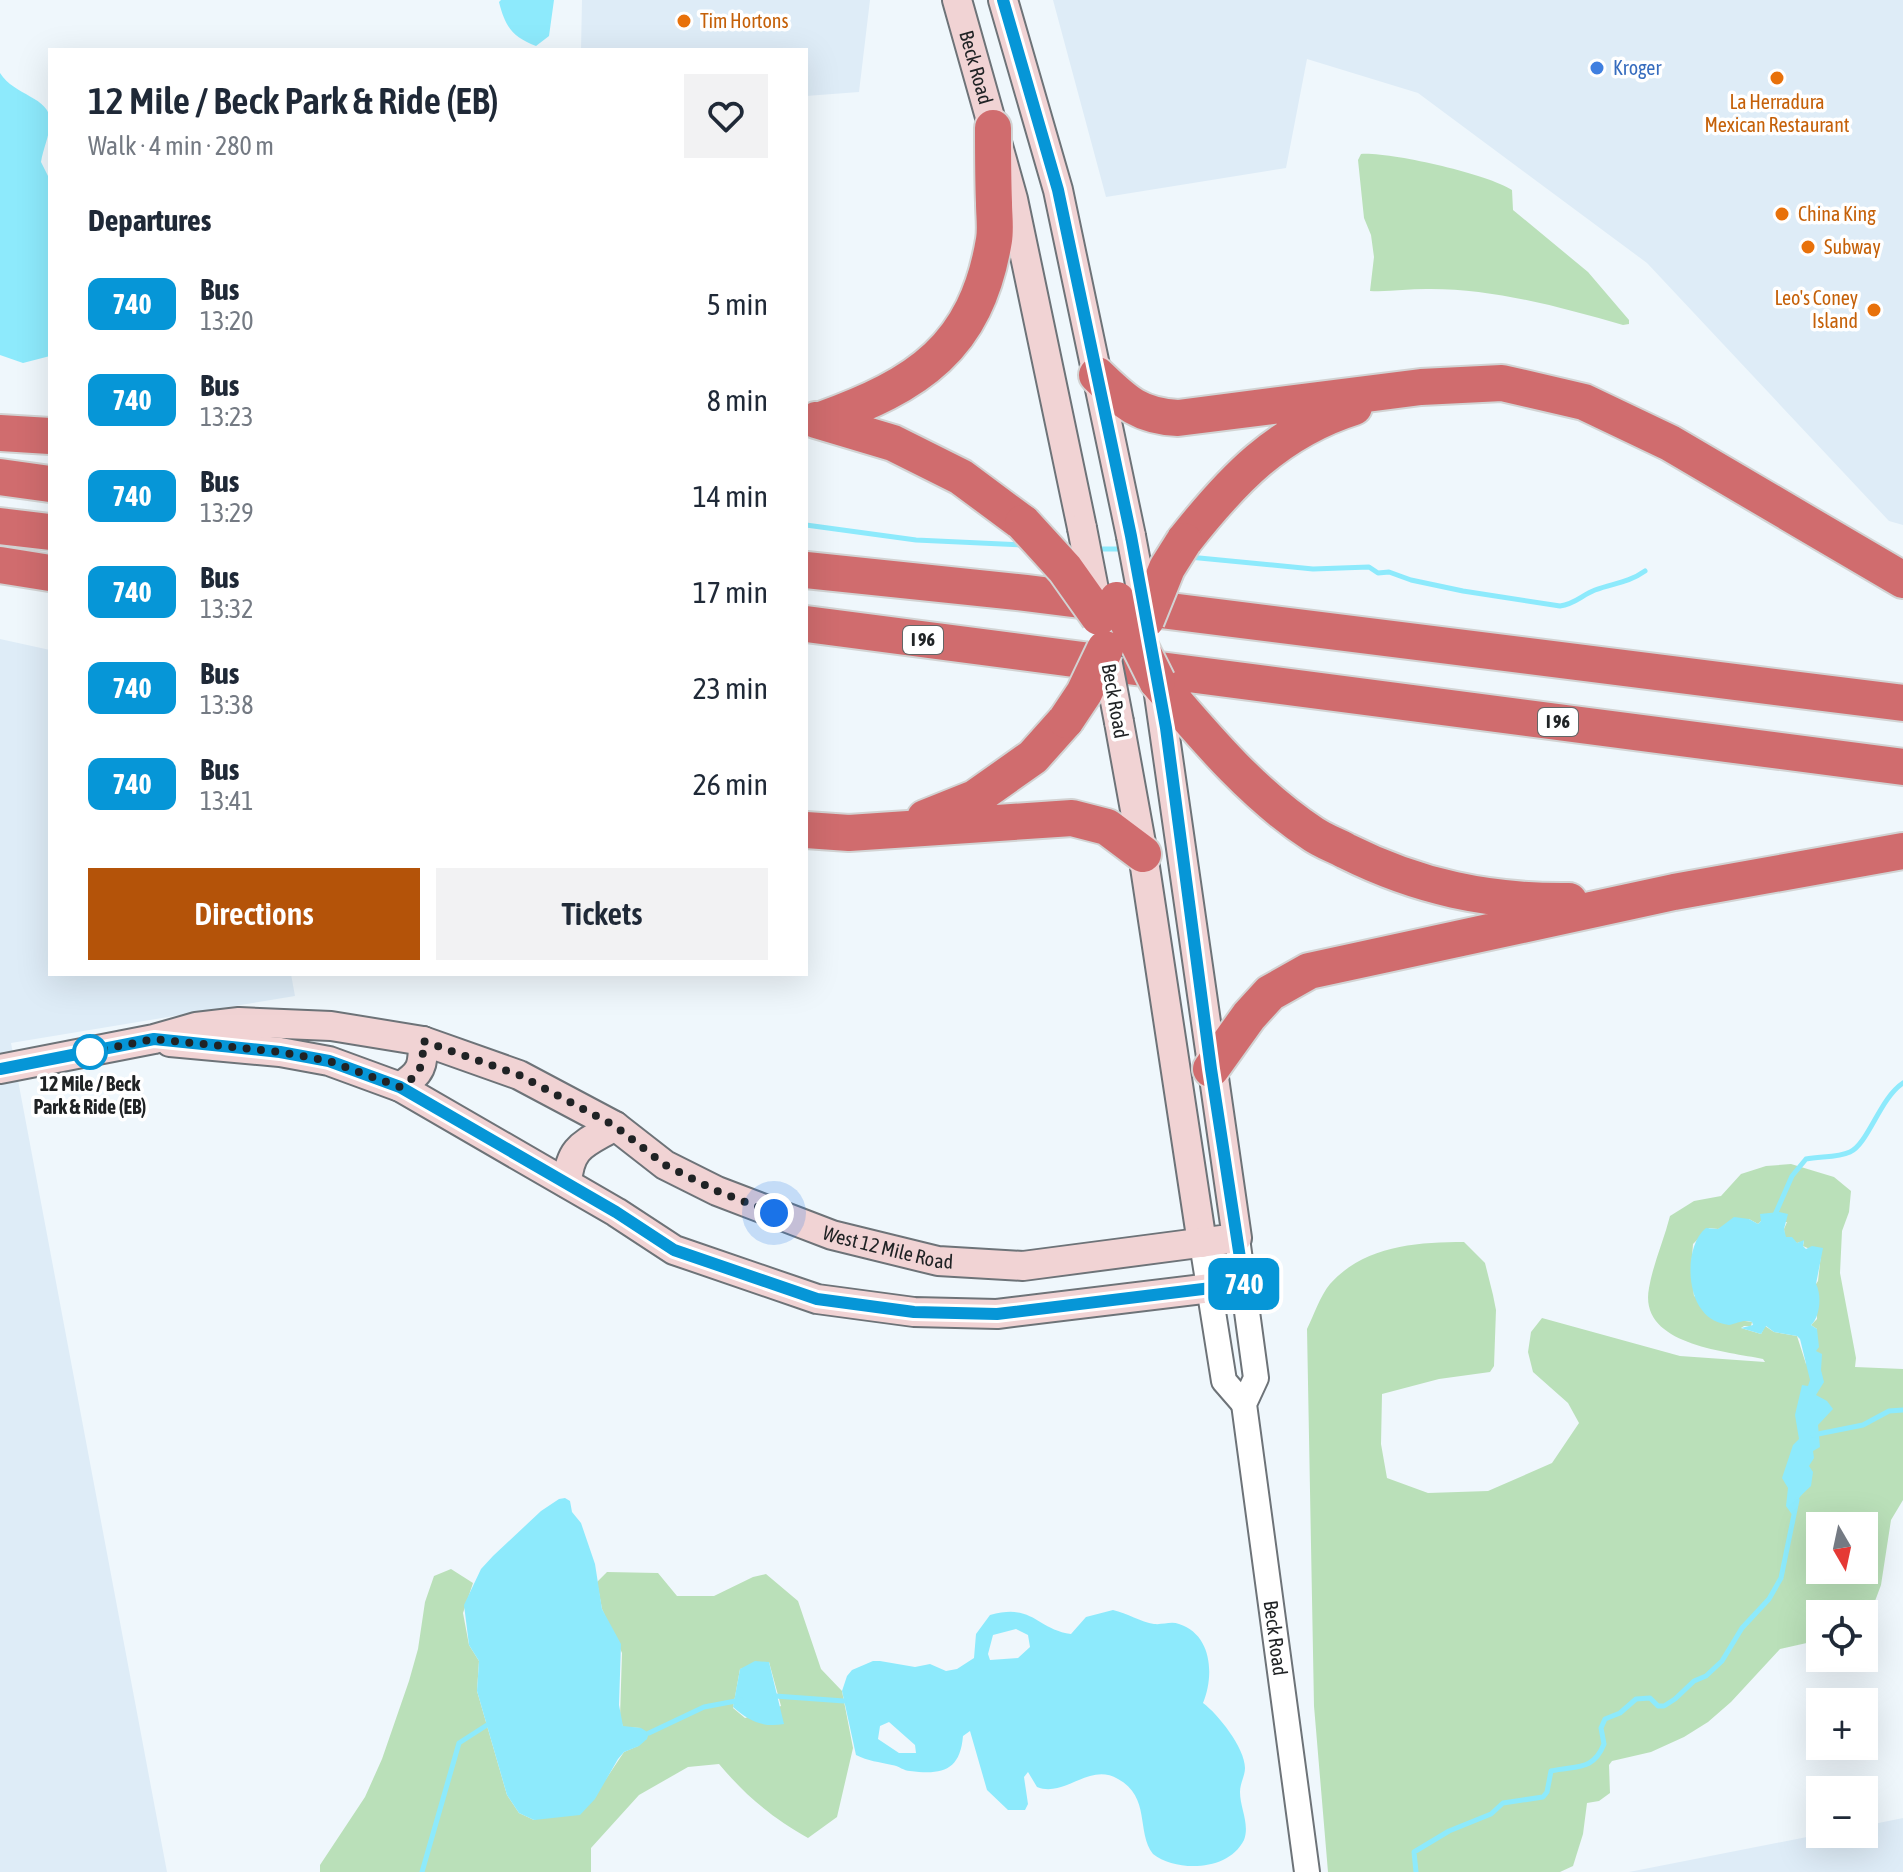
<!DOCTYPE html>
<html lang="en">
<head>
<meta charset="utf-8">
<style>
  body { margin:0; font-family:"Asap Condensed",sans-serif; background:#f2f2f3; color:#1f2937; height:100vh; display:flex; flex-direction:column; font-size:30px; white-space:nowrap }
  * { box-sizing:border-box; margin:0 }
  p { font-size:26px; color:#747a83 }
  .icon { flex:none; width:44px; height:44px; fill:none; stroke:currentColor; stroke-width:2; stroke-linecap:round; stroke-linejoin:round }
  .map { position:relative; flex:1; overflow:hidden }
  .sheet { position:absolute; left:48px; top:48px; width:760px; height:928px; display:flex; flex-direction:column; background:#fff; border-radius:0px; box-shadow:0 8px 32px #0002 }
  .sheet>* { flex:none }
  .badge { padding:0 16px; border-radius:12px; font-size:28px; line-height:52px }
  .needle { width:52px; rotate:171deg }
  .tools { position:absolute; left:1806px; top:1512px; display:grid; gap:16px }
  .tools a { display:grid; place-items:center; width:72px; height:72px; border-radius:0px; background:#fff; box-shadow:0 8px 32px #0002; font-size:40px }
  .you { position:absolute; width:40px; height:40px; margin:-20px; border:6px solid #fff; border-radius:50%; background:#1a73e8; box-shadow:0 0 0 12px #1a73e833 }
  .map>.badge { position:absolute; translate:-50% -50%; box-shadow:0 0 0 4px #fff }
  h2 { padding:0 40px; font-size:30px; line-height:72px }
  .round { display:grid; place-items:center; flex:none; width:84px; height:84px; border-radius:0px; background:#f2f2f3 }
  .head { display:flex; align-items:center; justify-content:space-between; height:136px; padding:0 40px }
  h1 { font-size:38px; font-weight:600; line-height:60px }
  .button { display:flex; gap:16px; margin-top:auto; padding:16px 40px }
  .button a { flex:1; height:92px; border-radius:0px; background:#b45309; color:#fff; font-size:32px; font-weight:600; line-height:92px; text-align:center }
  .button a+a { background:#f2f2f3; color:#1f2937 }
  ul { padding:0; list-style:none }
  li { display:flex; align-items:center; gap:24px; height:96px; padding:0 40px }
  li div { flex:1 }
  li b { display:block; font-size:30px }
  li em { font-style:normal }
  li .badge { min-width:88px; font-weight:700; text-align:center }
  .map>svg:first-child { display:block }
  .built { fill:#deecf7 }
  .green { fill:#bae0b9; fill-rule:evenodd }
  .water { fill:#8deafc; fill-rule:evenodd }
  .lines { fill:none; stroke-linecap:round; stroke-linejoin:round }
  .stream { stroke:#8deafc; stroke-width:5 }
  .tertiary-casing { stroke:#6d7378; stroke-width:28 }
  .secondary-casing { stroke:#6d7378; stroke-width:32 }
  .motorway-casing { stroke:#d2d3d3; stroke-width:40 }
  .tertiary { stroke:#fff; stroke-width:24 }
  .secondary { stroke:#f1d3d4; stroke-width:28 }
  .motorway { stroke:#d06c6e; stroke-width:36 }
  .secondary-bridge-casing { stroke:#6d7378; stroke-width:32; stroke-linecap:butt }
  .motorway-bridge-casing { stroke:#d2d3d3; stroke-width:40; stroke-linecap:butt }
  .secondary-bridge { stroke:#f1d3d4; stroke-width:28 }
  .motorway-bridge { stroke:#d06c6e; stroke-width:36 }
  .line-casing { stroke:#fff; stroke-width:18 }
  .line { stroke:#0696d7; stroke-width:12 }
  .walk { stroke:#202325; stroke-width:8; stroke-dasharray:0 14.4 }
  .food-dot { fill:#e8710a; stroke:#fff; stroke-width:3 }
  .shop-dot { fill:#3f7fe0; stroke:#fff; stroke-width:3 }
  .stop-dot { fill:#fff; stroke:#0696d7; stroke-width:4 }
  .labels { text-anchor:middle; stroke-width:7; stroke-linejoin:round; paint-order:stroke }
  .shield { fill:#fff; stroke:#636566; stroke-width:2 }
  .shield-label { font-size:18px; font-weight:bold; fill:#202325 }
  .food-label { font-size:20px; fill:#c56008; stroke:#fff; text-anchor:start }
  .street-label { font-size:20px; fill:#202325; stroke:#fff }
  .shop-label { font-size:20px; fill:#366cbe; stroke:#fff; text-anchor:start }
  .stop-label { font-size:20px; font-weight:bold; fill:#202325; stroke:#fff }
</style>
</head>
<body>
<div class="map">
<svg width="1903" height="1872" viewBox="0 0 1903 1872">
  <rect width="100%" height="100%" fill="#eff7fc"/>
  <path class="built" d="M582 0H870L859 92 806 96V50H581Z
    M1053 0H1903V525L1889 521 1647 263 1418 93 1307 59 1286 168 1106 197Z
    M0 639 50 650V974H291L295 996 11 1043 167 1872H0Z
    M1903 1818V1872H1629L1822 1834H1864V1826Z"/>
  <path class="green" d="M1361 154C1391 152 1487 174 1512 190L1513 210 1588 272 1629 320V324L1623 325C1560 307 1492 288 1426 289 1408 289 1389 292 1370 291L1374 257 1371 235 1364 218 1358 160Z
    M1791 1164 1834 1177 1851 1191 1849 1212 1842 1231 1840 1273 1856 1358 1855 1367 1903 1369V1500L1891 1520 1881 1585 1872 1609 1864 1618V1614H1820V1640L1780 1649 1731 1702 1708 1722 1684 1737 1651 1752 1612 1761 1609 1765 1610 1793 1599 1801 1587 1803 1583 1834 1573 1866 1560 1872H1328L1314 1706 1307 1329C1314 1315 1320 1296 1330 1284 1364 1246 1415 1242 1464 1242L1485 1263 1493 1295 1496 1310 1494 1366 1490 1372 1439 1379 1382 1394 1381 1444 1387 1478 1428 1493 1488 1491 1552 1463 1579 1423 1568 1403 1533 1372 1528 1352 1531 1332 1542 1318 1680 1356 1765 1362 1763 1359C1725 1351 1638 1345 1649 1288 1653 1264 1664 1240 1670 1216L1694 1201 1721 1196 1741 1174 1766 1166ZM1749 1219 1758 1224 1761 1221 1787 1222 1784 1229 1785 1237 1797 1243 1804 1241 1803 1246 1821 1254 1818 1281 1816 1284 1817 1319 1811 1325 1817 1329 1815 1351 1806 1364 1797 1336 1774 1332 1765 1326 1761 1334 1741 1328 1744 1326H1751L1752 1322 1738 1320 1694 1296 1691 1270 1693 1244 1709 1228 1718 1229ZM1820 1526H1864V1570H1820Z
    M451 1569 473 1583 463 1613 469 1645 479 1661 477 1691 507 1795 519 1813 534 1820 600 1788 624 1752 638 1746 641 1728 623 1727 620 1717 622 1653 602 1609 597 1582 607 1572 658 1573 677 1596H714L753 1577 766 1574 798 1601 821 1669 842 1691 853 1748 837 1817 808 1838C771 1817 746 1796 719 1764L688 1767 639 1795 591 1848V1872H320V1865L365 1797 382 1759 409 1681 418 1649 425 1602 434 1576ZM769 1662 781 1706 745 1718 733 1708 740 1669Z"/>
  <path class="water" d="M501 0H554L549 36 536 46C512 37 505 26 499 2Z
    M0 73C15 97 53 97 50 124 49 137 43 149 41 162L50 180 48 268 50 276V356L23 363 0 355Z
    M1779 1212 1788 1214 1784 1229 1786 1237H1792L1797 1243 1804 1240 1803 1246 1806 1249 1812 1246 1823 1248 1816 1284C1822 1295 1820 1317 1811 1325L1817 1329 1819 1347 1816 1351 1822 1354 1821 1370 1824 1382 1816 1395 1827 1401 1833 1409 1818 1425 1820 1447 1813 1451 1814 1458 1809 1466 1813 1472 1811 1486C1802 1495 1794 1499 1796 1514L1793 1516 1786 1506 1788 1488 1782 1478 1793 1445 1799 1439 1795 1415 1802 1385 1808 1386 1810 1380 1800 1339 1797 1336 1774 1332 1766 1326 1761 1334 1741 1328 1753 1325 1752 1322C1743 1319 1738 1323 1729 1325 1718 1323 1709 1320 1702 1310 1686 1290 1686 1244 1706 1228L1718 1229 1734 1217 1749 1219 1758 1224 1761 1221 1760 1214Z
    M565 1498 570 1501 572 1512 581 1523 595 1564 602 1609 621 1644 619 1705 623 1726 641 1728 649 1733 647 1739 639 1746 624 1752 618 1759 595 1799 580 1815 534 1820 519 1813 507 1795 477 1691 479 1661 469 1645 464 1605 481 1569 493 1556 541 1511 559 1499Z
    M1113 1610C1127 1613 1141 1622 1154 1624 1163 1625 1171 1621 1179 1624 1213 1635 1214 1677 1203 1703 1218 1714 1245 1748 1245 1768 1245 1776 1240 1783 1240 1792 1240 1808 1250 1824 1244 1840 1228 1872 1176 1872 1153 1854 1136 1832 1151 1797 1118 1779 1089 1762 1065 1798 1037 1787L1028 1772 1024 1777 1028 1804 1025 1810H1008L987 1790 970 1731 963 1736C960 1771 942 1775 910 1771 904 1771 899 1766 892 1765 879 1762 868 1761 856 1755L842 1691 847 1676 852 1670 873 1661H880L915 1667 930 1664 946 1671 957 1669 974 1658 976 1634 990 1615C1034 1603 1036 1629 1071 1634L1086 1617ZM1016 1629 1028 1635 1030 1647 1018 1658 990 1660 988 1654 993 1635ZM889 1722 915 1745 916 1753H899L878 1739 880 1726Z
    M755 1661 769 1662 784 1724C763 1728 749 1721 733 1707L740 1669Z"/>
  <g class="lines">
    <path class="stream" d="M806 525 916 540 1024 545
      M1094 549H1124
      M1189 557 1313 569 1369 567 1378 573 1389 572 1411 580 1463 591 1560 606C1575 604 1582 595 1595 590 1614 583 1628 583 1645 571
      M1774 1217 1792 1176 1806 1159C1820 1156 1837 1158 1850 1152 1868 1144 1880 1098 1903 1083
      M1813 1435 1863 1425 1889 1411 1903 1410
      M775 1696 844 1701
      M649 1733 704 1707 741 1700
      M422 1872 459 1743 487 1725
      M1416 1872 1414 1852 1449 1831 1491 1814 1503 1803 1543 1797 1547 1792 1551 1771C1575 1765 1593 1772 1604 1744L1601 1728 1605 1719 1620 1713 1636 1699 1650 1698 1658 1706H1664L1675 1699 1694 1681 1706 1676 1722 1661 1742 1628 1769 1599 1781 1578 1797 1500"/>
    <defs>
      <g id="tertiary">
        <path id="s1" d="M1237 1238 1256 1378 1244 1404 1307 1872"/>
        <path d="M1202 1243 1224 1381 1244 1404"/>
      </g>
      <g id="secondary">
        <path id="s2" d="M957 0 1013 199 1082 528"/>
        <path d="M1003 0 1058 190 1131 536"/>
        <path d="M1119 722 1143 854 1202 1243"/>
        <path d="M170 1042 280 1052 329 1061 400 1087 616 1212 674 1250 817 1299 914 1312 997 1314 1244 1284"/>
        <path id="s3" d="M0 1069 154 1039 196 1027 239 1022 331 1026 423 1041 519 1075 615 1126 665 1165 717 1191 832 1235 938 1261 1023 1266 1237 1238 1157 681"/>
        <path d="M400 1087C422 1072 423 1067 423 1041"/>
        <path d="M567 1183C570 1145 585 1144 615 1126"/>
      </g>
      <path id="motorway" d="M1097 375C1124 401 1138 416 1178 418L1421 387 1502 383 1584 402 1670 443 1903 580
        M816 420 893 443 961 477 1023 523
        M821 420C918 385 976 348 994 240 996 228 994 215 994 203 993 178 993 153 993 128
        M0 433 50 436
        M0 477 50 484
        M0 526 50 532
        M1184 541C1232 480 1278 431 1354 407
        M0 565 50 573
        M806 570 1026 593 1903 703
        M806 624 1903 767
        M1157 681C1204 736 1252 794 1313 834 1323 841 1335 845 1346 851 1418 887 1488 902 1569 901
        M925 818 975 798 1033 757 1066 720
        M806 830 849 833 1072 818 1107 827 1143 854
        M1211 1069 1249 1016 1270 993 1309 971 1674 892 1903 851"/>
    </defs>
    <use href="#tertiary" class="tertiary-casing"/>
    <use href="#secondary" class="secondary-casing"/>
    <use href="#motorway" class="motorway-casing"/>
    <use href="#tertiary" class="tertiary"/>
    <use href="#secondary" class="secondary"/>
    <use href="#motorway" class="motorway"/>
    <defs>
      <path id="secondary-bridge" d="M1082 528 1098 610
        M1131 536 1147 621
        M1105 649 1119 722"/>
      <path id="motorway-bridge" d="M1023 523 1065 569 1099 617
        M1117 600 1157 681
        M1146 620 1167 568 1184 541
        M1066 720 1084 693 1105 649"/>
    </defs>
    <use href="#secondary-bridge" class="secondary-bridge-casing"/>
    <use href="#motorway-bridge" class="motorway-bridge-casing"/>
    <use href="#secondary-bridge" class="secondary-bridge"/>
    <use href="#motorway-bridge" class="motorway-bridge"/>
  </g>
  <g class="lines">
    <defs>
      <path id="line" d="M0 1069 154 1039 280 1052 329 1061 400 1087 616 1212 674 1250 817 1299 914 1312 997 1314 1244 1284 1211 1069 1166 728 1131 536 1058 190 1003 0"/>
    </defs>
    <use href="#line" class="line-casing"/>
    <use href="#line" class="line"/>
    <path class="walk" d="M90 1052 154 1039 280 1052 329 1061 400 1087C422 1073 423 1067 423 1041L519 1075 615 1126 665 1165 717 1191 774 1213"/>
  </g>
  <g class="food-dot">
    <circle cx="684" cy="21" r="8"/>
    <circle cx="1777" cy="78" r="8"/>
    <circle cx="1782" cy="214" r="8"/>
    <circle cx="1808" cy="247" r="8"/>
    <circle cx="1874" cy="310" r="8"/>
  </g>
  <circle class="shop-dot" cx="1597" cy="68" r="8"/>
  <circle class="stop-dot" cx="90" cy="1052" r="16"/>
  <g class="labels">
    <g class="shield">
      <rect x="903" y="626" width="40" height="28" rx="6"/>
      <rect x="1538" y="708" width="40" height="28" rx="6"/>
    </g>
    <g class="shield-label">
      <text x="923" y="646">I 96</text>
      <text x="1558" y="728">I 96</text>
    </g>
    <g class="food-label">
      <text x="700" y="28">Tim Hortons</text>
      <text x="1777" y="109" text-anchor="middle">La Herradura<tspan x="1777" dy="23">Mexican Restaurant</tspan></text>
      <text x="1798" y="221">China King</text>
      <text x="1824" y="254">Subway</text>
      <text x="1858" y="305" text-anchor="end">Leo's Coney<tspan x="1858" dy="23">Island</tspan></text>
    </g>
    <g class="street-label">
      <text dy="7" stroke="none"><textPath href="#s2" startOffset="70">Beck Road</textPath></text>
      <text transform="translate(1115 701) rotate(80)" y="7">Beck Road</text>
      <text dy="7" stroke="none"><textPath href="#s3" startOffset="942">West 12 Mile Road</textPath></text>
      <text dy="7" stroke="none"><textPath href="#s1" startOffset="406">Beck Road</textPath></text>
    </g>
    <g class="shop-label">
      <text x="1613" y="75">Kroger</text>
    </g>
    <g class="stop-label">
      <text x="90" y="1091">12 Mile / Beck<tspan x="90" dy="23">Park &amp; Ride (EB)</tspan></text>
    </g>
  </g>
</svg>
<div class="tools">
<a><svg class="needle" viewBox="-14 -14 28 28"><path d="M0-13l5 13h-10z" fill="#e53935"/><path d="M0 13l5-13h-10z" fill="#747a83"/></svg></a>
<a><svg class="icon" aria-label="locate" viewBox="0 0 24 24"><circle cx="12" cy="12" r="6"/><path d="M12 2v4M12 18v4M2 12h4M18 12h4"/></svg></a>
<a>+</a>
<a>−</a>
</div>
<div class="you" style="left:774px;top:1213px"></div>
<b class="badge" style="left:1244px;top:1284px;background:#0696d7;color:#fff">740</b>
<section class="sheet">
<div class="head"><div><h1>12 Mile / Beck Park &amp; Ride (EB)</h1><p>Walk · 4 min · 280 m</p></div><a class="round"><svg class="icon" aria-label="heart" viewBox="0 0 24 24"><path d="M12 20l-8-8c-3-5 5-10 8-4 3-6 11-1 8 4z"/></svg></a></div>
<h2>Departures</h2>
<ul>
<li><span class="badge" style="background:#0696d7;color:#fff">740</span><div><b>Bus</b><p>13:20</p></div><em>5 min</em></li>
<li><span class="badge" style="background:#0696d7;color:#fff">740</span><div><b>Bus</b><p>13:23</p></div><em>8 min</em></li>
<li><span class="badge" style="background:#0696d7;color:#fff">740</span><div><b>Bus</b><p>13:29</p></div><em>14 min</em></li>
<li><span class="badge" style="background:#0696d7;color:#fff">740</span><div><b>Bus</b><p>13:32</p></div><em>17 min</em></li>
<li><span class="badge" style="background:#0696d7;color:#fff">740</span><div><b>Bus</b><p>13:38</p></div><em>23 min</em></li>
<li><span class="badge" style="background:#0696d7;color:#fff">740</span><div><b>Bus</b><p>13:41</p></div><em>26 min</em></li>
</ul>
<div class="button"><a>Directions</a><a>Tickets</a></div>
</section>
</div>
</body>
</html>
